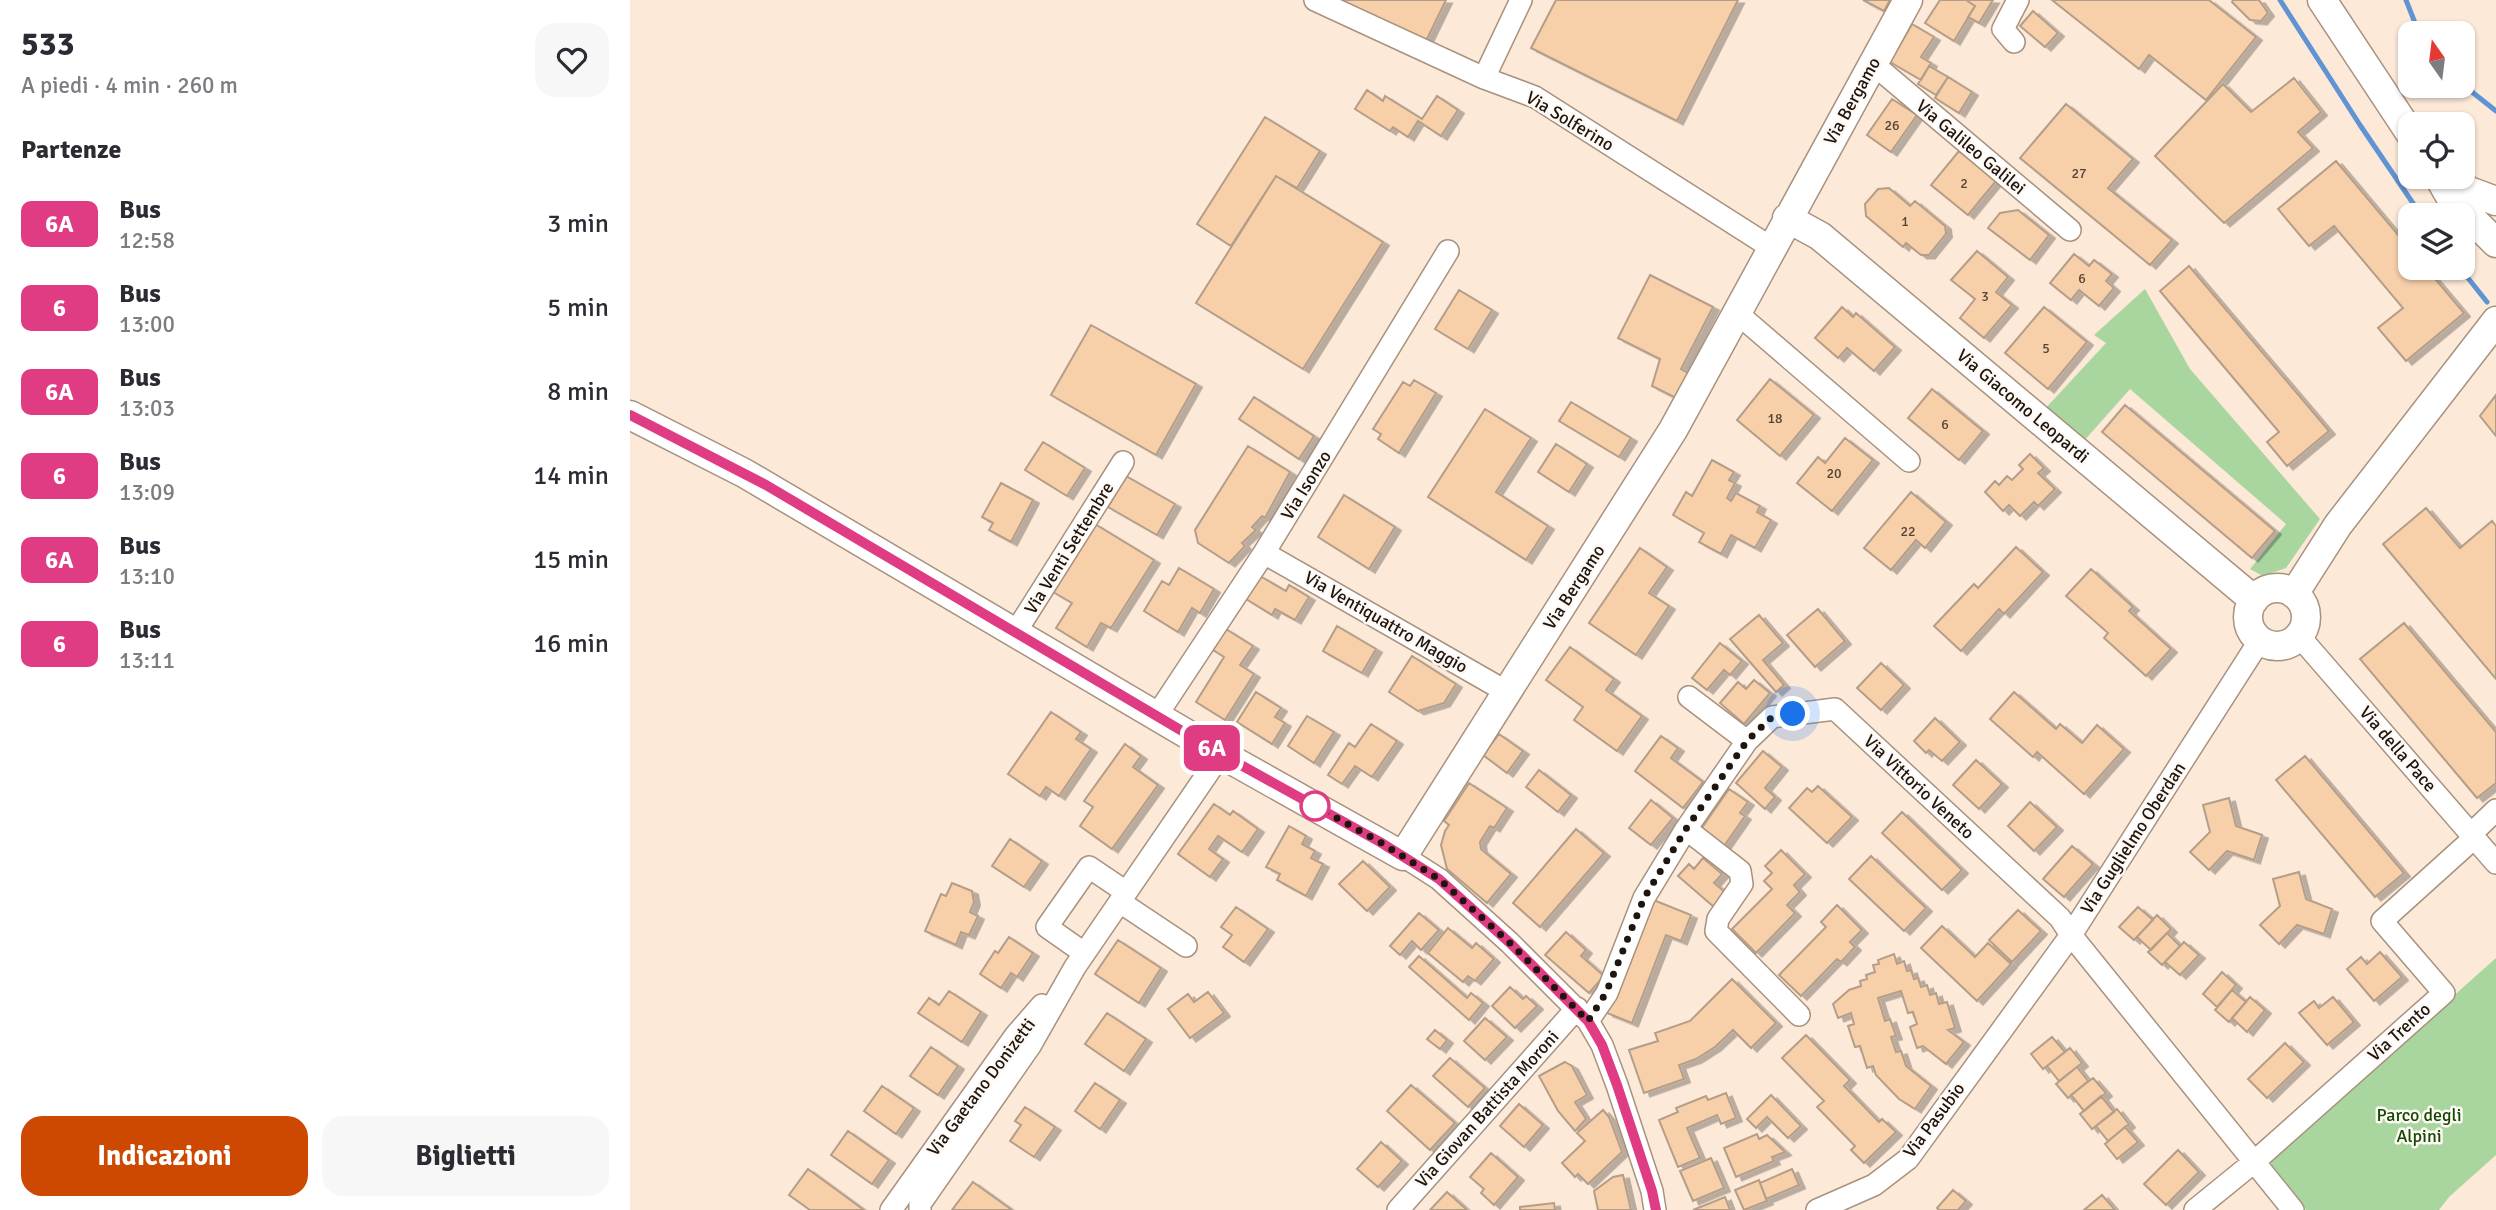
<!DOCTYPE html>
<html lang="it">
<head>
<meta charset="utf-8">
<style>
  body { margin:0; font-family:Signika,sans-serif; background:#f7f7f7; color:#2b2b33; height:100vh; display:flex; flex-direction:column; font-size:26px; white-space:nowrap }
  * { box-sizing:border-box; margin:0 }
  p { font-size:23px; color:#7c7c81 }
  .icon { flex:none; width:38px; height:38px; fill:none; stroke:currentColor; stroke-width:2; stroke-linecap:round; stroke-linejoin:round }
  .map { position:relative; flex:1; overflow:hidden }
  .side { display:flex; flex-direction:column; background:#fff; width:630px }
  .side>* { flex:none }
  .badge { padding:0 14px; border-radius:10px; font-size:24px; line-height:46px }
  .needle { width:46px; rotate:346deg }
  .controls { position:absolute; left:1768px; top:21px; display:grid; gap:14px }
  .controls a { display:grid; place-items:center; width:77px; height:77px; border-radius:14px; background:#fff; box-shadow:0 2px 5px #0004; font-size:35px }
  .you { position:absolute; width:35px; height:35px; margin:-18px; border:5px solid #fff; border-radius:50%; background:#1a73e8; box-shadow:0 0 0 10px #1a73e833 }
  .map>.badge { position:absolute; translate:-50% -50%; box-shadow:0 0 0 4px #fff }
  h2 { padding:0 21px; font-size:26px; line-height:63px }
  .round { display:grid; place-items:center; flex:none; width:74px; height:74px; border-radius:21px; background:#f7f7f7 }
  .overview { display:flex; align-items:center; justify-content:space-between; height:119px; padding:0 21px }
  h1 { font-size:33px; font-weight:800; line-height:52px }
  .action { display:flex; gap:14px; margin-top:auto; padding:14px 21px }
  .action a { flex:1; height:80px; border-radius:21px; background:#cd4800; color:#fff; font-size:28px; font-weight:800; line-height:80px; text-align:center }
  .action a+a { background:#f7f7f7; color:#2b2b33 }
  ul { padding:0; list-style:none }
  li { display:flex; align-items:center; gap:21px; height:84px; padding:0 21px }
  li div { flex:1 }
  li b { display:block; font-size:26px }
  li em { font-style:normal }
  li .badge { min-width:77px; font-weight:700; text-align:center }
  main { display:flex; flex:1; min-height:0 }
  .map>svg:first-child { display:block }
  .green { fill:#a9d69e }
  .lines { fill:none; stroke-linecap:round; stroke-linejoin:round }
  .stream { stroke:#6093d3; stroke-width:5 }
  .building { fill:#f7cfa9; stroke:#b49e89; stroke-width:2; filter:url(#shadow) }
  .street-casing { stroke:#a8927e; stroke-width:24 }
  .secondary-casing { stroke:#a8927e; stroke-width:31 }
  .street { stroke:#fff; stroke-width:21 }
  .secondary { stroke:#fff; stroke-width:28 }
  .line-casing { stroke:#fff; stroke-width:16 }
  .line { stroke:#e03c83; stroke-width:10 }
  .walk { stroke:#1d150e; stroke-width:7; stroke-dasharray:0 12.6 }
  .stop-dot { fill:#fff; stroke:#e03c83; stroke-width:3.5 }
  .labels { text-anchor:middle; stroke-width:5; stroke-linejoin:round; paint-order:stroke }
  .number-label { font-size:14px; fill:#544435 }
  .street-label { font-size:18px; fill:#1d150e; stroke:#fef9f5 }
  .park-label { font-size:18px; fill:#124800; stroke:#fef9f5 }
</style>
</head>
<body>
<main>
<section class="side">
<div class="overview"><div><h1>533</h1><p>A piedi · 4 min · 260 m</p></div><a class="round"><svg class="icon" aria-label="heart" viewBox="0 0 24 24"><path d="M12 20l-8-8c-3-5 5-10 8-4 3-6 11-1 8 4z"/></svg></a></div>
<h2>Partenze</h2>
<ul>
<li><span class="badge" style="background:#e03c83;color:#fff">6A</span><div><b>Bus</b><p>12:58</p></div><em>3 min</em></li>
<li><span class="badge" style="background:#e03c83;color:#fff">6</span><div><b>Bus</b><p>13:00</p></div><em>5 min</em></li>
<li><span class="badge" style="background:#e03c83;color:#fff">6A</span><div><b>Bus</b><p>13:03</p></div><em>8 min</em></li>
<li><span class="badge" style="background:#e03c83;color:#fff">6</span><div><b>Bus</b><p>13:09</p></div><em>14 min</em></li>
<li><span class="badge" style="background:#e03c83;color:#fff">6A</span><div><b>Bus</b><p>13:10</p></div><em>15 min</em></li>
<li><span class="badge" style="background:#e03c83;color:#fff">6</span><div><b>Bus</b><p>13:11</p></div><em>16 min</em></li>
</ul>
<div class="action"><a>Indicazioni</a><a>Biglietti</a></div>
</section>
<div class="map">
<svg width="1866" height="1210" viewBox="0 0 1866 1210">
  <defs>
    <filter id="shadow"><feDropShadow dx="6" dy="3.5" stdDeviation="0" flood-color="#0004"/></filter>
  </defs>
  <rect width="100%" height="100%" fill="#fce9d8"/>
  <path class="green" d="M1515 289 1560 369 1690 519 1656 568 1633 576 1620 569 1656 524 1500 389 1453 442 1414 410 1476 343 1464 335Z
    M1866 958V1155L1819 1197 1809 1210H1676L1637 1162Z"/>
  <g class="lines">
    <path class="stream" d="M1650 0 1730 125 1791 215
      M1776 0 1789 33
      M1832 84 1866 111
      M1830 268 1857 302"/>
  </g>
  <path class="building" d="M711 0H816L796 41Z
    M926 0H1108L1047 121 901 48Z
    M1233 0H1260L1254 11Z
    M1310 0H1336L1345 6 1324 41 1295 23Z
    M1336 0H1363L1349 23 1338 17 1345 6Z
    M1422 0H1579L1626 37 1576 100 1519 55 1509 69Z
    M1603 0H1629L1638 13 1631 21 1620 20 1602 2Z
    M1403 11 1428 33 1415 47 1390 26Z
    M1282 24 1304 37 1291 57 1301 63 1291 80 1260 62Z
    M1299 66 1318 77 1306 95 1288 84Z
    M1318 77 1342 92 1329 113 1305 98Z
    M1664 78 1691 112 1668 132 1683 148 1594 223 1525 156 1593 84 1621 112Z
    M737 90 753 101 755 96 792 119 807 96 828 110 811 136 788 121 778 137 763 127 760 131 725 109Z
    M1262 99 1287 115 1261 152 1237 135Z
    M1436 104 1503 159 1478 188 1542 240 1520 265 1390 158Z
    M635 117 690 151 667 188 646 176 601 246 567 224Z
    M1329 151 1366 181 1338 215 1301 185Z
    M1706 161 1780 249V268H1796L1834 313 1776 361 1748 328 1773 308 1704 226 1679 246 1648 209Z
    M646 176 753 242 673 369 566 303Z
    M1259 188 1280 206 1285 201 1315 226 1316 234 1299 255H1291L1276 243 1273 247 1236 216 1235 204 1248 189Z
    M1388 210 1419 235 1400 260 1358 228 1370 213Z
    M1347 251 1378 277 1366 292 1382 305 1354 338 1330 318 1345 299 1321 280Z
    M1444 254 1459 266 1464 260 1482 274 1476 281 1484 288 1469 306 1449 290 1441 300 1420 283Z
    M1559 266 1699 431 1657 466 1637 442 1649 432 1530 291Z
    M1020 275 1083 307 1051 369 1060 374 1048 399 1022 386 1030 359 988 338Z
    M829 290 862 310 838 349 805 329Z
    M1212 307 1223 317 1226 313 1265 347 1244 371 1217 348 1208 358 1185 338Z
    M1414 307 1457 342 1418 389 1375 353Z
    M461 325 566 384 526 455 421 395Z
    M1140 379 1184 415 1150 456 1107 420Z
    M784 380 806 393 769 453 748 439 751 434 743 429 773 382 780 386Z
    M1302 389 1353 431 1329 460 1278 418Z
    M1866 395V436L1850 416Z
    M624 397 684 436 669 459 609 419Z
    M941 402 1001 438 989 457 929 421Z
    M1495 405 1645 531 1622 558 1472 432Z
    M855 409 901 438 866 492 918 526 896 560 798 497Z
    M1215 438 1243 460 1202 511 1167 483 1188 457 1195 463Z
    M413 442 455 468 437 496 395 470Z
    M926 444 957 464 939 492 908 472Z
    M618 446 660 472 635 518 632 516 622 527 626 530 612 543 615 546 599 563 568 543 565 530Z
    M1400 454 1414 468 1408 473 1425 489 1408 506 1404 502 1390 516 1379 505 1373 511 1355 492 1365 481 1369 485 1377 476 1382 480 1393 469 1389 465Z
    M1082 460 1104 472 1099 480 1105 483 1097 498 1101 501 1106 493 1130 506 1127 512 1141 520 1125 548 1101 535 1091 554 1069 542 1074 533 1043 515 1056 492 1062 496Z
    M496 476 545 504 527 535 478 507Z
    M371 483 403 500 381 542 359 530 363 523 352 517Z
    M1281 492 1316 522 1295 548 1286 540 1261 570 1234 548Z
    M714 495 765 527 739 569 688 537Z
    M1796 508 1830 548 1862 521 1866 526V679L1753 544Z
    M465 524 524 560 481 628 471 623 457 647 426 628 442 603 423 592Z
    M1386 547 1413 572 1374 614 1369 609 1331 651 1304 626 1344 584 1348 588Z
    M1010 548 1037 567 1019 593 1039 606 1006 655 959 623Z
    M549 568 584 589 570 613 562 608 548 632 514 611 532 581 539 585Z
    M1461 569 1503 607 1499 611 1541 649 1516 676 1474 638 1478 633 1436 596Z
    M630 576 656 591 659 585 679 597 665 620 645 609 642 615 616 599Z
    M1188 609 1215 641 1185 667 1157 635Z
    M1129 615 1153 643 1133 660 1154 685 1146 692 1100 639Z
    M1774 623 1866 732V783L1847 798 1730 659Z
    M707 626 746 649 732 673 693 651Z
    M596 629 623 646 610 665 624 674 595 720 566 702 594 657 583 650Z
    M1090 643 1112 661 1100 675 1094 670 1077 690 1062 678Z
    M940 647 984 679 976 690 1012 716 987 751 944 720 953 707 916 680Z
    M782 656 826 684 814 703 788 711 759 692Z
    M1251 663 1274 685 1251 710 1227 688Z
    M1124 680 1140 693 1114 724 1090 703 1108 682 1116 689Z
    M626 692 651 708 645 717 655 723 642 744 607 722Z
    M1384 692 1426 729 1430 724 1452 743 1467 725 1494 749 1454 794 1407 752 1403 757 1360 719Z
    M421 712 451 732 446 739 461 749 429 796 416 787 410 796 378 774Z
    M677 716 704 732 684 763 658 746Z
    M1305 718 1330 742 1312 761 1299 750 1296 753 1284 741Z
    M741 724 767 741 742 777 725 766 712 784 698 775 719 743 725 747Z
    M869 734 893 751 877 773 853 755Z
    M1031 736 1048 748 1041 758 1073 782 1053 808 1005 771Z
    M495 744 511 756 503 767 528 785 482 849 450 826 463 807 454 801Z
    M1133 751 1152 767 1135 788 1145 797 1135 809 1106 783Z
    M1675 756 1774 873 1745 897 1646 780Z
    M1346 760 1372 784 1349 809 1323 785Z
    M909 770 941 795 928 812 896 787Z
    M839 783 877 808 864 828 860 826 850 842 851 849 881 874 857 903 817 869 811 845 815 831 819 825 814 821Z
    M1188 786 1222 817 1197 843 1159 808 1177 788 1182 792Z
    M1099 789 1118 802 1110 813 1115 816 1092 849 1069 832Z
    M1599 798 1606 826 1632 835 1624 860 1597 851 1579 870 1560 852 1580 832 1573 805Z
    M1021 800 1043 818 1021 845 999 828Z
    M1400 802 1427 827 1404 851 1378 826Z
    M584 804 600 815 603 811 628 829 612 852 588 836 579 849 593 859 580 877 548 854Z
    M1272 812 1332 870 1312 890 1252 833Z
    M659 826 676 836 672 844 685 851 681 858 693 864 676 896 647 880 650 874 636 867Z
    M946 829 974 853 910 927 883 903Z
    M380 839 412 861 394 887 362 866Z
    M1442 846 1463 864 1434 897 1413 879Z
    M1151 850 1175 874 1164 885 1170 892 1157 905 1165 913 1126 953 1102 929 1142 889 1134 881 1142 873 1135 866Z
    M1241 856 1296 908 1274 931 1219 879Z
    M1073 858 1092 874 1084 883 1096 893 1084 907 1048 876 1059 864 1064 869Z
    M733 861 760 887 737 911 709 884Z
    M1669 872 1676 899 1702 909 1694 934 1667 925 1649 944 1630 925 1650 906 1643 879Z
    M322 883 342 891 344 902 340 912 348 916 339 935 331 932 326 945 295 931 311 894 316 896Z
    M1021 899 1061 915 1051 941 1036 935 1002 1023 977 1013Z
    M1207 905 1232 930 1220 942 1225 947 1211 962 1207 959 1171 996 1149 975 1196 927 1191 922Z
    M606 907 638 929 614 962 593 947 602 935 591 927Z
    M1508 907 1523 920 1504 940 1489 927Z
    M1388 910 1411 931 1382 962 1359 940Z
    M789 913 809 930 791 950 782 941 770 955 760 946Z
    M1527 915 1541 929 1521 950 1507 937Z
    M1312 926 1345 957 1358 943 1381 964 1347 1001 1291 948Z
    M818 928 842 948 846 943 864 959 845 981 838 976 833 982 798 953Z
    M936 932 956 950 951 956 974 976 959 993 915 955Z
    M1537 933 1550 946 1532 965 1518 952Z
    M379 937 403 953 387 977 381 973 371 988 350 974 365 951 368 953Z
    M488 940 531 968 509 1003 465 974Z
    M1554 942 1569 955 1550 975 1535 962Z
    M1750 952 1772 977 1744 1001 1717 969 1731 957 1737 964Z
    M1264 954 1267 964 1274 961 1277 971 1281 970 1284 979 1288 978 1291 987 1297 985 1300 995 1306 993 1309 1004 1317 1002 1325 1028 1318 1030 1334 1042 1316 1064 1293 1046 1287 1048 1280 1027 1287 1024 1283 1012 1278 1013 1271 991 1248 998 1255 1021 1260 1019 1266 1036 1261 1037 1266 1052 1271 1051 1276 1066 1301 1086 1285 1109 1269 1099 1246 1075 1243 1066 1237 1068 1230 1046 1225 1047 1218 1026 1224 1024 1221 1013 1208 1018 1203 1004 1219 990 1231 986 1230 981 1237 979 1236 975 1245 972 1243 965 1249 964 1248 960Z
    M789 956 837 998 841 993 853 1003 839 1020 779 967Z
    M1592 972 1606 985 1587 1007 1573 994Z
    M1102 979 1146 1023 1121 1048 1103 1030 1085 1047 1066 1059 1049 1065 1054 1079 1014 1093 999 1050 1028 1041 1025 1033 1060 1021Z
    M880 987 893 999 896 996 907 1006 885 1028 862 1006Z
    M1602 990 1616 1002 1599 1022 1585 1010Z
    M319 991 351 1012 332 1042 288 1013 299 998 309 1005Z
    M578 992 594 1013 560 1038 538 1009 558 994 564 1002Z
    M1620 997 1635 1010 1617 1032 1602 1018Z
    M1703 997 1724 1022 1697 1045 1669 1013 1684 1001 1689 1008Z
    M477 1013 516 1039 494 1071 455 1044Z
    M855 1018 877 1037 855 1060 834 1041Z
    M805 1030 817 1040 810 1049 797 1039Z
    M1176 1035 1220 1080 1214 1086 1249 1122 1252 1119 1266 1132 1234 1163 1221 1150 1225 1146 1187 1107 1194 1101 1152 1058Z
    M1422 1037 1435 1052 1413 1069 1401 1054Z
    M1655 1043 1674 1062 1637 1098 1618 1079Z
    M301 1047 328 1066 308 1095 280 1076Z
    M1440 1048 1452 1063 1429 1081 1417 1066Z
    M820 1058 855 1088 838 1107 803 1076Z
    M935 1062 942 1066 957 1095 945 1102 956 1119 945 1131 928 1111 909 1076Z
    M1447 1067 1458 1081 1438 1098 1426 1084Z
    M1463 1078 1476 1093 1454 1111 1441 1095Z
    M465 1083 490 1100 470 1129 445 1111Z
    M781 1085 825 1123 800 1150 757 1111Z
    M252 1086 284 1108 266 1134 234 1111Z
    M1096 1093 1106 1118 1091 1124 1087 1115 1057 1128 1070 1158 1048 1167 1029 1120 1048 1112 1046 1108 1076 1096 1078 1100Z
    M1141 1095 1171 1126 1158 1138 1137 1117 1126 1128 1117 1119Z
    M1471 1096 1484 1112 1462 1129 1450 1114Z
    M889 1104 913 1125 894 1147 870 1126Z
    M395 1107 425 1127 404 1157 380 1141 391 1125 385 1121Z
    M1487 1109 1499 1124 1478 1141 1466 1126Z
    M973 1110 979 1117 992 1152 958 1184 948 1174 945 1177 932 1163 955 1141 947 1133Z
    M1495 1127 1508 1142 1487 1159 1475 1144Z
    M218 1131 259 1160 242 1184 201 1155Z
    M1127 1134 1129 1139 1137 1135 1155 1152 1142 1157 1144 1161 1106 1177 1094 1148Z
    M751 1142 772 1161 748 1187 727 1169Z
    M1548 1150 1569 1172 1536 1205 1514 1184Z
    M861 1153 888 1177 864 1205 851 1193 854 1189 840 1177Z
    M1081 1158 1094 1188 1063 1201 1050 1171Z
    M178 1169 234 1210H180L159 1195Z
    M1162 1169 1169 1185 1136 1199 1130 1183Z
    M993 1175 1001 1210H968L964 1191 983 1177Z
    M1129 1180 1137 1201 1114 1210 1105 1190Z
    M343 1182 382 1210H322Z
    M1323 1190 1336 1201 1328 1210H1309L1307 1208Z
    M817 1192 837 1210H800Z
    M1472 1195 1485 1210H1454Z
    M1095 1197 1100 1210H1063Z
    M924 1203 925 1210H890V1207Z"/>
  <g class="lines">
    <defs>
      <path id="street" d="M685 0 854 78 905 97 1142 248
        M1384 42 1373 29 1388 0
        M1242 63 1440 230
        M854 78 891 0
        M1107 313 1279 461
        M634 553 877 692
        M385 633 493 462
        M1669 636 1866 863
        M1059 697 1117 741
        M527 715 634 553 818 251
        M1056 829 1110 871 1112 884 1088 919 1086 931 1169 1015
        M1841 834 1866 810
        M773 856 809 879 880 943 958 1021 972 1045 987 1085 1022 1191 1025 1210
        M490 902 556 946
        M454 953 417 927 459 867 496 892
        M958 1021 977 993 1014 898 1056 829 1117 741 1142 717 1205 709 1430 918 1441 935 1663 1210
        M261 1210 385 1036 412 1005
        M290 1210V1204L400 1046 445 967 591 754
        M768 1210 947 1008
        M1187 1210 1244 1185 1278 1159 1441 935 1630 640
        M1565 1210 1624 1162 1814 993 1752 921 1844 838"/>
      <path id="secondary" d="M1692 0 1780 133
        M1809 177 1821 198 1866 243
        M1819 177 1839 191 1866 201
        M1157 218 1190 236 1624 600
        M0 415 114 473 591 754 773 856 1043 430 1278 0
        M1618 617a29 29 0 1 1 58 0a29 29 0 1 1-58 0Z
        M1664 594 1708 525 1866 321"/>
    </defs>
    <use href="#street" class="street-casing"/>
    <use href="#secondary" class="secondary-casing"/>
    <use href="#street" class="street"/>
    <use href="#secondary" class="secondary"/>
  </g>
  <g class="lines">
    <defs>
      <path id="line" d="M0 415 136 485 591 754 750 842 809 879 880 943 958 1021 972 1045 987 1085 1022 1191 1026 1210"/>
    </defs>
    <use href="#line" class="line-casing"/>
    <use href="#line" class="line"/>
    <path class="walk" d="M685 806 750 842 809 879 880 943 958 1021 976 993 1014 898 1056 829 1117 741 1142 717 1163 714"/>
  </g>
  <circle class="stop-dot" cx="685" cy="806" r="14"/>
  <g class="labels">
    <g class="number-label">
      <text x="1262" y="130">26</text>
      <text x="1449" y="178">27</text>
      <text x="1334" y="188">2</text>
      <text x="1275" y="226">1</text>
      <text x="1452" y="283">6</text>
      <text x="1355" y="301">3</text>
      <text x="1416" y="353">5</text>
      <text x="1145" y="423">18</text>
      <text x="1315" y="429">6</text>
      <text x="1204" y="478">20</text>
      <text x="1278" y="536">22</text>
    </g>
    <g class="street-label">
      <text transform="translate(1222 101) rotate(-61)" y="6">Via Bergamo</text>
      <text transform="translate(940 121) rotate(31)" y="6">Via Solferino</text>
      <text transform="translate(1341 147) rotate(40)" y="6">Via Galileo Galilei</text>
      <text transform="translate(1393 406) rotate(40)" y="6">Via Giacomo Leopardi</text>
      <text transform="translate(676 485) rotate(-58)" y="6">Via Isonzo</text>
      <text transform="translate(439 548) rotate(-58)" y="6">Via Venti Settembre</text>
      <text transform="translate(944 587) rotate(-57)" y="6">Via Bergamo</text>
      <text transform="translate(756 622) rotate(30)" y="6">Via Ventiquattro Maggio</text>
      <text transform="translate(1768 749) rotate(49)" y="6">Via della Pace</text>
      <text transform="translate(1289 787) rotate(43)" y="6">Via Vittorio Veneto</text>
      <text transform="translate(1503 838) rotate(-57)" y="6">Via Guglielmo Oberdan</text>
      <text transform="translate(1769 1032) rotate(-42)" y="6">Via Trento</text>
      <text transform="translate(351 1087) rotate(-53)" y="6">Via Gaetano Donizetti</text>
      <text transform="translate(857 1109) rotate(-48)" y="6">Via Giovan Battista Moroni</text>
      <text transform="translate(1304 1120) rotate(-53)" y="6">Via Pasubio</text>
    </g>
    <g class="park-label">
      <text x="1789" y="1121">Parco degli<tspan x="1789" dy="21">Alpini</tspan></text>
    </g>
  </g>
</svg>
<div class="controls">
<a><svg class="needle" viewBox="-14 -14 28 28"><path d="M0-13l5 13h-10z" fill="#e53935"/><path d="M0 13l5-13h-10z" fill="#7c7c81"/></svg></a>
<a><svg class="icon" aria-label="locate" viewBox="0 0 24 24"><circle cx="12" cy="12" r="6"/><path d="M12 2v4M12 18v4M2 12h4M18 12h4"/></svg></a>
<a><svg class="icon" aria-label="layers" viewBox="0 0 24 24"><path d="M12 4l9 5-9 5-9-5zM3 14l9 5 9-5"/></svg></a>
</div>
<div class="you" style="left:1163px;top:714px"></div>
<b class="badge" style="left:582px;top:748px;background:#e03c83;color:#fff">6A</b>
</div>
</main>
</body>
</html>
